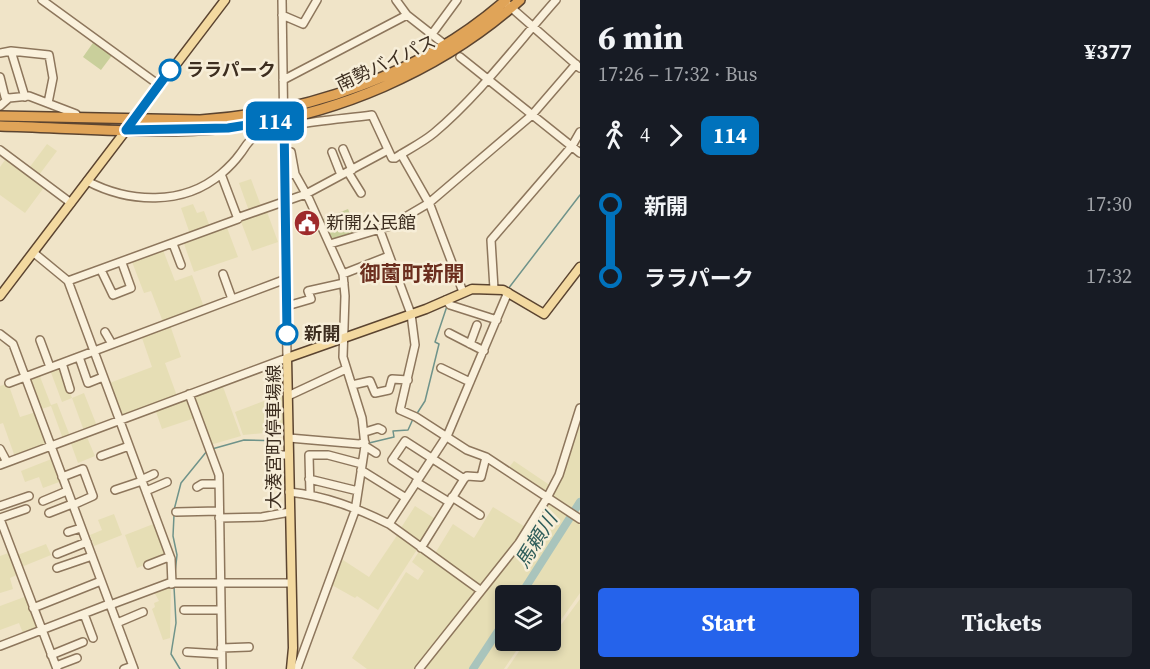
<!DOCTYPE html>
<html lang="en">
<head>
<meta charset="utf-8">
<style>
  body { margin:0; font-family:"Source Serif 4","Noto Sans JP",serif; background:#242831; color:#f1f3f6; height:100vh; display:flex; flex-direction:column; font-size:22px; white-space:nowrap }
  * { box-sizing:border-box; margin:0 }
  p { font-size:20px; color:#9ea1a6 }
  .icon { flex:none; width:33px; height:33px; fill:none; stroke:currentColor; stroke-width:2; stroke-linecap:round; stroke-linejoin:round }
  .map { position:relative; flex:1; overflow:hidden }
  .drawer { display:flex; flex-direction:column; background:#171b24; width:570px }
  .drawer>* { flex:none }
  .badge { padding:0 12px; border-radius:9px; font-size:21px; line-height:39px }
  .buttons { position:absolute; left:495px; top:585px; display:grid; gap:12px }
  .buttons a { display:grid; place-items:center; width:66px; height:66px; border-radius:6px; background:#171b24; box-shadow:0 3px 9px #0003; font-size:30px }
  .map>.badge { position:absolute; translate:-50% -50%; box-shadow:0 0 0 3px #fff }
  .legs { display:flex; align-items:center; gap:9px; height:66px; padding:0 18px; font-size:20px }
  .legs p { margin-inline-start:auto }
  .head { display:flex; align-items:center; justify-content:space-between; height:102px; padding:0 18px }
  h1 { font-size:33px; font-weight:700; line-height:45px }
  .button { display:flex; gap:12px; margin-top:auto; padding:12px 18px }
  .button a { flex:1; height:69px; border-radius:6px; background:#2563eb; color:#fff; font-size:24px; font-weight:700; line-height:69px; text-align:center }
  .button a+a { background:#242831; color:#f1f3f6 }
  ul { padding:0 18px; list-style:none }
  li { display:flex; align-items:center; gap:21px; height:72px; font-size:22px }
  li i { display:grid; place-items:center; width:9px; height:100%; margin:0 8px; background:currentColor }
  li i::after { content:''; width:15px; height:15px; margin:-8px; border:4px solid; border-radius:50%; background:#171b24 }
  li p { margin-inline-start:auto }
  li:first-child i { background:linear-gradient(#0000 50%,currentColor 0) }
  li:last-child i { background:linear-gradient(currentColor 50%,#0000 0) }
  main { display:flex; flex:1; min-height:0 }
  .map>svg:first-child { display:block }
  .farmland { fill:#e6deb5 }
  .green { fill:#c9cf9b }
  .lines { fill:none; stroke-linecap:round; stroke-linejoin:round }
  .stream { stroke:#6f938a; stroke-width:1.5 }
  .river { stroke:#a9c4bc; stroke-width:8 }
  .minor-casing { stroke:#8d765c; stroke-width:10 }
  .major-casing { stroke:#5b4430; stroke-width:11 }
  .highway-casing { stroke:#5b4430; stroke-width:12 }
  .minor { stroke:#faf1dc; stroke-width:7 }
  .major { stroke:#f3d9a0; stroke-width:8 }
  .highway { stroke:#e0a458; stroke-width:9 }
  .line-1-casing { stroke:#fff; stroke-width:14 }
  .line-1 { stroke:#0072bc; stroke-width:9 }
  .stop-1-dot { fill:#fff; stroke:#0072bc; stroke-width:3 }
  .labels { text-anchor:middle; stroke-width:5; stroke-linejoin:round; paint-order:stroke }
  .street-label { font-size:18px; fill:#3d2e20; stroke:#f7eed8 }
  .stop-label { font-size:18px; font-weight:bold; fill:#3d2e20; stroke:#f7eed8; text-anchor:start }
  .poi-label { font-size:18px; fill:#3d2e20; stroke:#f7eed8; text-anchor:start }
  .water-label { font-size:20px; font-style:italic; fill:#2f5d5a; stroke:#f7eed8 }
  .quarter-label { font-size:21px; font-weight:bold; fill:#6b2e1e; stroke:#f7eed8 }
</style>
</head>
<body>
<main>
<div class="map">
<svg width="580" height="669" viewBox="0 0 580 669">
  <rect width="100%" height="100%" fill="#f0e4c8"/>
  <path class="farmland" d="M47 144 57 151 39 175 29 168Z
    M7 157 45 186 25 213 0 195V167Z
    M251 179 261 206 249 211 239 183Z
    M193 204 197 213 204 211 210 227 190 234 181 208Z
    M266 209 278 242 252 251 240 219Z
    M226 225 238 257 194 272 183 241Z
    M163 250 175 281 192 275 204 307 163 322 151 291 144 293 132 262Z
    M170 325 181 357 165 363 177 396 120 417 107 384 152 367 141 335Z
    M60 366 72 398 84 393 97 426 84 431 72 398 62 402 50 370Z
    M39 374 51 405 57 403 70 436 63 439 51 406 38 410 28 378Z
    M8 383 20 417 36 412 48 445 15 457 3 423 0 424V386Z
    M222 384 241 436 210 445 191 396Z
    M285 393V429L276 432 243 435 235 412Z
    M187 397 195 418 162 429 155 409Z
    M580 414V498L572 511 549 498Z
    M86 435 95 456 78 463 70 441Z
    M54 458 62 481 43 488 39 477 25 482 21 471Z
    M514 461 551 486 546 495 507 470Z
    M547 501 569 514 518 595 506 596 505 615 471 669H421Z
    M415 506 437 520 421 546 399 531Z
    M493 507 527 528 480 589 434 555 453 524 474 538Z
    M114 514 122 535 94 546 90 535 102 530 98 520Z
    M573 517 580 521V593L551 634 550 596H523Z
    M156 523 169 555 137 568 125 535Z
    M398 534 418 548 378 610 357 596 355 598 330 584 340 558 369 577Z
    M46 544 51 555 19 568 15 556Z
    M420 550 477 591 415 669H367L352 658 406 572 418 580 424 571 412 562Z
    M11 552 19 574 10 578 13 589 0 593V556Z
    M171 585 170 638 163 640 152 609 155 607 154 603 159 601 153 590Z
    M27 596 39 630 24 636 19 623 0 630V606Z
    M580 599V669H507L526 641H533L544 648Z
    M505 619 506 640 523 641 504 669H475Z"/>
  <path class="green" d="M95 40 113 54 101 70 83 57Z
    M348 209 358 233 331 241 321 220Z"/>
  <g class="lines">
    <path class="stream" d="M508 289 580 195
      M416 415 425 401 439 344 435 342 447 306
      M369 443 394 437 393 431 408 430 413 419
      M212 449 244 440 284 441
      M174 510 181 483 207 451
      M174 515 173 536 177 555 175 573
      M174 587 176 623 171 654 180 669"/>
    <path class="river" d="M520 596 580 502
      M473 669 506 619"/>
    <defs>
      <path id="minor" d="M42 0 159 85
        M396 0 407 15 444 44
        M507 4 580 68
        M282 15 303 24 317 0
        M432 34 457 0
        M11 51 49 55 53 78 48 103
        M0 53 11 51 25 97
        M460 57 580 153
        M0 77 5 97 9 98
        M283 80 407 15
        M0 106 9 98 29 96 76 114
        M343 149 352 170
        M0 150 71 203
        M285 151 291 152 295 174
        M332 152 341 175
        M401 154 430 205 463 292
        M348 172 361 193
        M286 175 295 174 309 199 343 274 345 296 343 357 362 418 365 446 355 511 297 669
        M87 181C129 203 183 206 221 174 228 168 235 161 240 154 245 148 248 140 255 137 286 122 337 120 372 115L392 158H395C407 150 422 143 434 133 480 94 516 45 556 0
        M237 218 306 194 388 150
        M379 228 411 314 415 345 400 410 416 417 467 450 486 457 580 519
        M173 244 181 265
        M330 244 390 226 429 203 532 115 576 64
        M34 253 68 281 171 559 172 584
        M101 270 113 295 131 288 122 263
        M223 274 232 299
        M343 274 389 256
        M68 281 238 219 221 174
        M494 289 491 240 572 146 580 132
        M446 300 450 305 497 320
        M287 306 311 299 308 291 344 283
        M105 332 112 344
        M449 333 484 351
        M0 334 13 344 134 669
        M40 340 50 367
        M470 344 477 325
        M79 357 88 383 103 377
        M62 363 70 389
        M441 368 470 382
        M9 383 286 279
        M352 385 370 381 375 393 389 390 392 379 408 380
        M189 394 219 475 222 669
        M288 396 346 369
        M365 432 378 428 382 430
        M289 438 359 444 365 442
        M365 446 376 453
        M0 449 7 462
        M273 455H289
        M101 456 129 446
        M0 465 287 358 282 0
        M361 470 406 498
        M62 477 83 469 93 496 73 505
        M419 478 392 460 405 441 464 479
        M309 479 358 491
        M141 480 154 474
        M416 482 449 502
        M197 487 202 484H219
        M115 490 142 481
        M146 491 167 482
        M289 492C326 496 357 508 389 524L448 434 508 292
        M310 494 309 455H328L362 464
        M452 497 480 515
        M43 501 67 491
        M0 506 29 496
        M176 512 219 511
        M49 513 72 504
        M0 518 26 509
        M219 518 262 517 290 512
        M0 519 57 669
        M389 524 480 590
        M68 532 81 528
        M421 548 464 479 467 476 481 477 486 457
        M57 554 87 542
        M148 565 166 558 171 559
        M57 568 92 556
        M110 605 169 583H291
        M33 608 101 581
        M184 610H221
        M84 614 93 638
        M117 623 143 612
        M0 646 109 604
        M221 648 249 647
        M187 652 221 654
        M51 655 83 642
        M56 666 77 658
        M124 669 133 666
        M419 669 519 543 547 498 559 475 580 408"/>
      <path id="major" d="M0 296 225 0
        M291 669 293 648 287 358 426 309 472 289 503 290 544 314 580 267"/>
      <path id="highway" d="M0 116 200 120C310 113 423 73 506 0
        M0 126C75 128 153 135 228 128 333 117 441 71 520 0"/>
    </defs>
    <use href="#minor" class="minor-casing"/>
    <use href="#major" class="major-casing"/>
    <use href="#highway" class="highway-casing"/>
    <use href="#minor" class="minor"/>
    <use href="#major" class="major"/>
    <use href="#highway" class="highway"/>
  </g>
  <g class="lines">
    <defs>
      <path id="line-1" d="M170 70 126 130 228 128 284 119 287 334"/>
    </defs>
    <use href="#line-1" class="line-1-casing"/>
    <use href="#line-1" class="line-1"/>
  </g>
  <defs>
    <symbol id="civic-disc" viewBox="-11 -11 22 22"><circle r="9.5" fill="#9e2a2b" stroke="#f7eed8"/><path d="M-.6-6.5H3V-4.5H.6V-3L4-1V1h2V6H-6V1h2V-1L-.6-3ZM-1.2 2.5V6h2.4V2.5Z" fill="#fff"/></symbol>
  </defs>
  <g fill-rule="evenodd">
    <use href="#civic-disc" x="292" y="208" width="30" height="30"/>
  </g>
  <g class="stop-1-dot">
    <circle cx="170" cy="70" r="10"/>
    <circle cx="287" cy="334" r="10"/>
  </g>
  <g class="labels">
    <g class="street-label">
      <text transform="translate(386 63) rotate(-25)" y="6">南勢バイパス</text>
      <text transform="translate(274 437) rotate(-90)" y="6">大湊宮町停車場線</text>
    </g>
    <g class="stop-label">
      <text x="186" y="76">ララパーク</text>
      <text x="304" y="340">新開</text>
    </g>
    <g class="poi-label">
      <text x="326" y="229">新開公民館</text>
    </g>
    <g class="water-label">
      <text transform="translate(536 540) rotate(-58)" y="7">馬頼川</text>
    </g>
    <g class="quarter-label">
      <text x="412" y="281">御薗町新開</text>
    </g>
  </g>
</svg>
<div class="buttons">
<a><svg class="icon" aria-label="layers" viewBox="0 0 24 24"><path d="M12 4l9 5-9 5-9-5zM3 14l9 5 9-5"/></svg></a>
</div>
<b class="badge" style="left:275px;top:121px;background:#0072bc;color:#fff">114</b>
</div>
<section class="drawer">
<div class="head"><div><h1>6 min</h1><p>17:26 – 17:32 · Bus</p></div><b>¥377</b></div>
<div class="legs"><svg class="icon" aria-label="walk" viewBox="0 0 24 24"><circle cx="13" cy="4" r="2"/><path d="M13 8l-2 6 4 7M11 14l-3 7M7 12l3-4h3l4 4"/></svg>4<svg class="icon" aria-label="forward" viewBox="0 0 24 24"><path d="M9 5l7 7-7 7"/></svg><b class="badge" style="background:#0072bc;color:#fff">114</b></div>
<ul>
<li><i style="color:#0072bc"></i><b>新開</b><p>17:30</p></li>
<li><i style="color:#0072bc"></i><b>ララパーク</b><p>17:32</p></li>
</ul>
<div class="button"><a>Start</a><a>Tickets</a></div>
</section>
</main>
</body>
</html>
